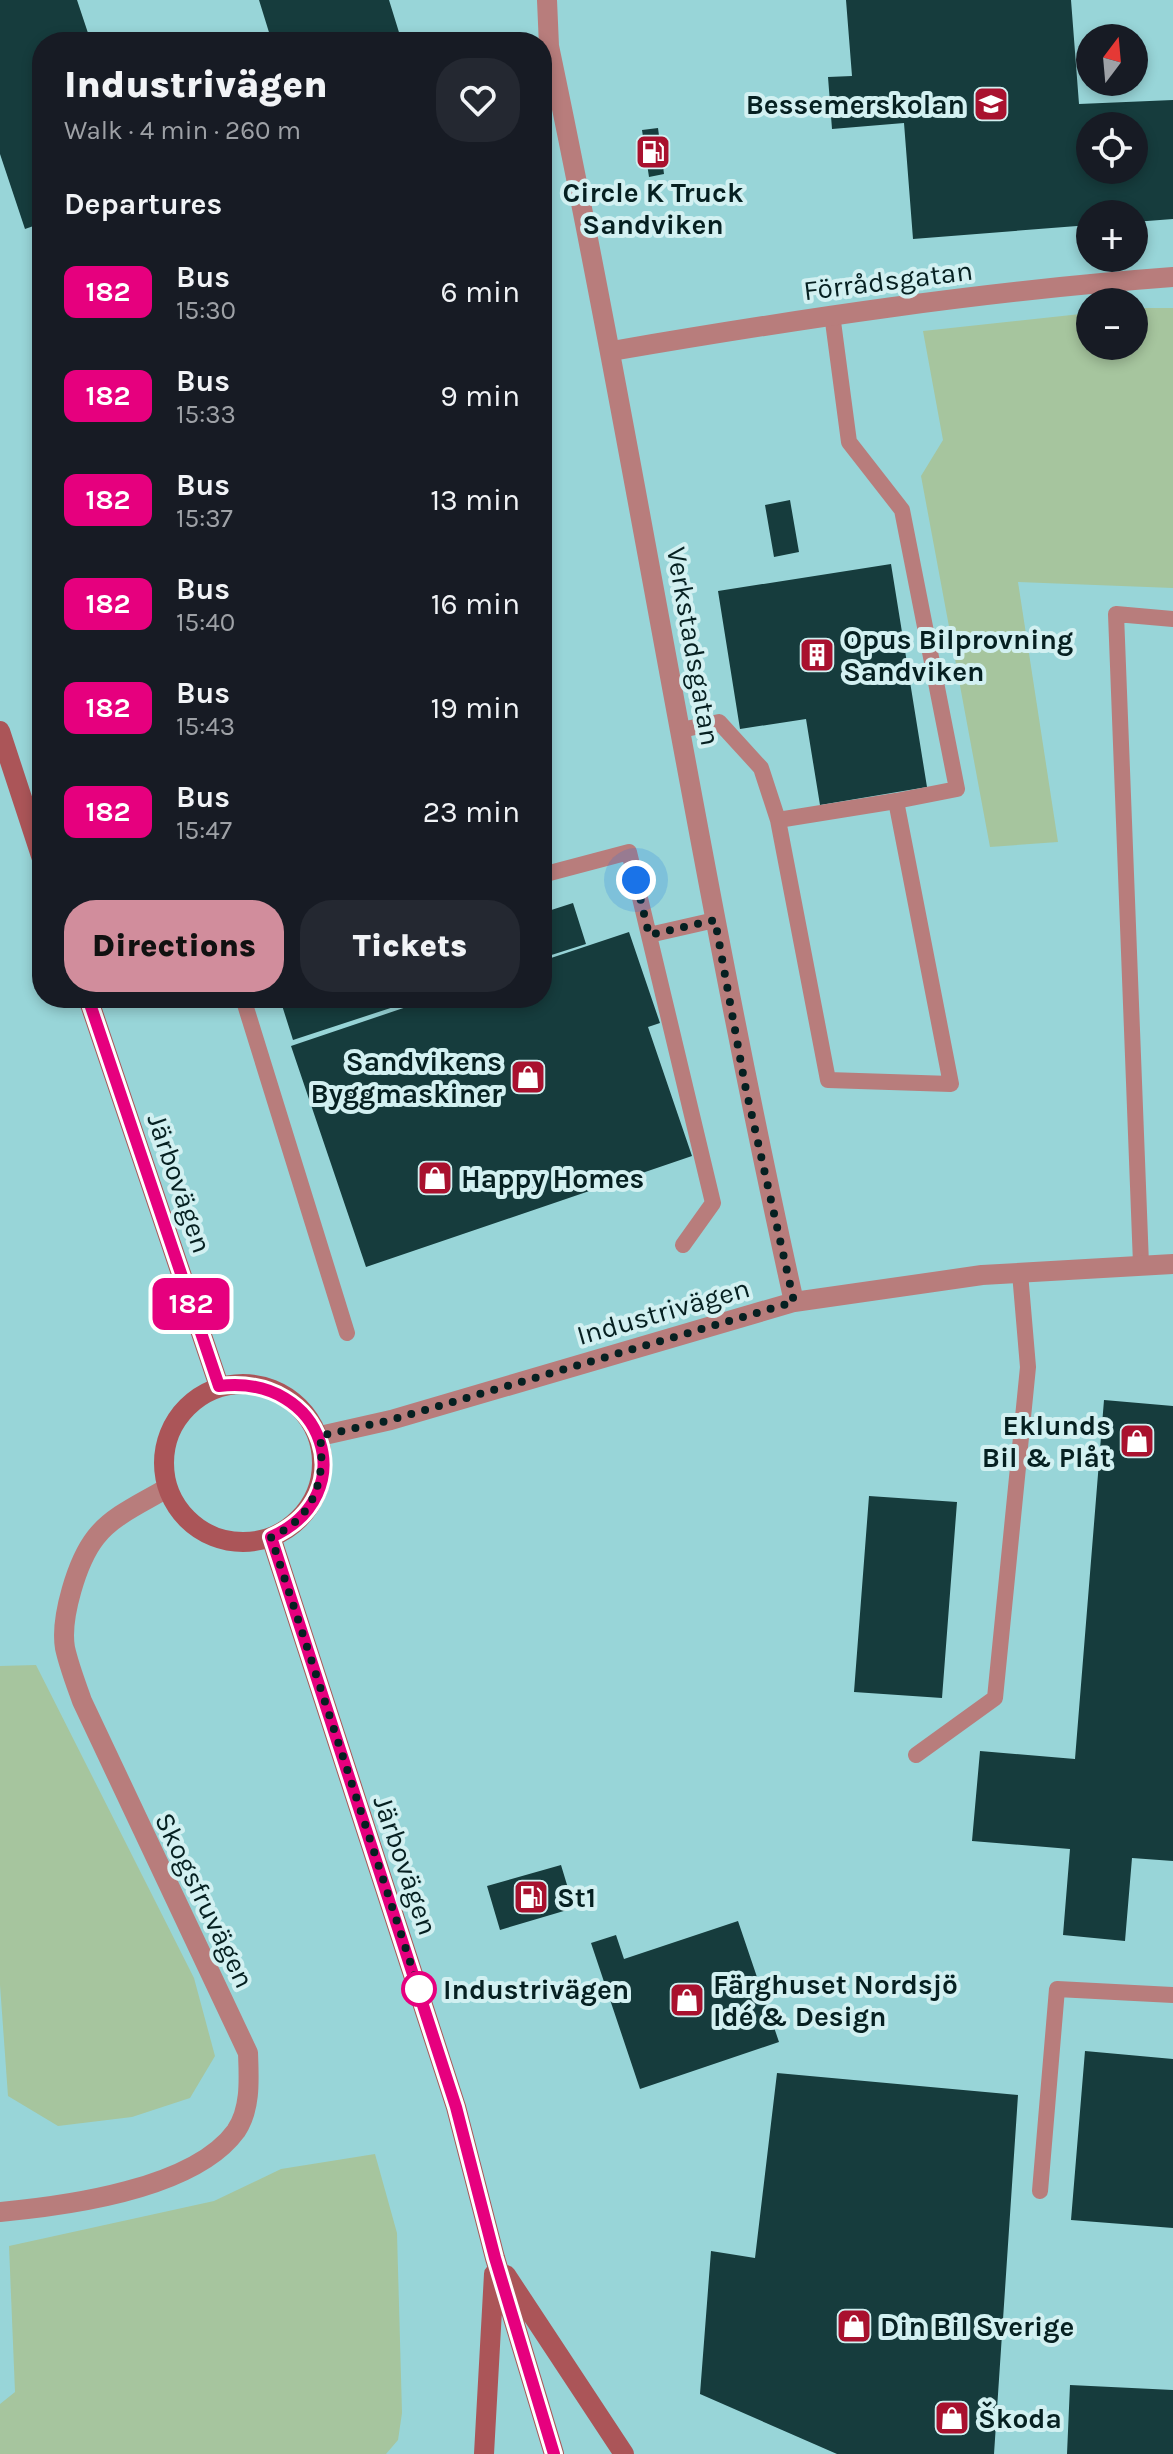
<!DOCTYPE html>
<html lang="en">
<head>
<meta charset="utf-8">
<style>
  body { margin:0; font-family:Karla,sans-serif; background:#242831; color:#f1f3f6; height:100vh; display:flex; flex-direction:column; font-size:30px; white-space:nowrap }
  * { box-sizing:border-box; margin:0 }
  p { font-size:26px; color:#9ea1a6 }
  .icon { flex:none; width:44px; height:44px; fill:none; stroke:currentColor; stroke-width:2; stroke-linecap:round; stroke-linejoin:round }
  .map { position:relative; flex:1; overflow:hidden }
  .panel { position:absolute; left:32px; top:32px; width:520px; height:976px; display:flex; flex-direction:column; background:#171b24; border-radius:32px; box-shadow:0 4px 12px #0003 }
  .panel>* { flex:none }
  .badge { padding:0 16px; border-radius:12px; font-size:28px; line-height:52px }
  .needle { width:52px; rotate:16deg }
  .buttons { position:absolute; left:1076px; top:24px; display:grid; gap:16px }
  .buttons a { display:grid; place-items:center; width:72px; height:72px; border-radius:50%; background:#171b24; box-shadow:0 4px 12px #0003; font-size:40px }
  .you { position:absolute; width:40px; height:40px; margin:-20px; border:6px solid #fff; border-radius:50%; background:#1a73e8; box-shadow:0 0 0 12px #1a73e833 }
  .map>.badge { position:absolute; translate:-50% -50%; box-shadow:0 0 0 4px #fff }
  h2 { padding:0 32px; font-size:30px; line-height:72px }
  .round { display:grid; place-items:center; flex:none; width:84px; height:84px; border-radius:32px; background:#242831 }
  .headline { display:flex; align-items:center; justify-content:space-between; height:136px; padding:0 32px }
  h1 { font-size:38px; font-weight:800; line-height:60px }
  .action { display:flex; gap:16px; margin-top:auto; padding:16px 32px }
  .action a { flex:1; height:92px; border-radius:32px; background:#d18d9c; color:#111; font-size:32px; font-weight:800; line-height:92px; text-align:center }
  .action a+a { background:#242831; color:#f1f3f6 }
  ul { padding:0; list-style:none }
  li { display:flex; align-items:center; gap:24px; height:104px; padding:0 32px }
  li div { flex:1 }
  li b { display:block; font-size:30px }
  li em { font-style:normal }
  li .badge { min-width:88px; font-weight:700; text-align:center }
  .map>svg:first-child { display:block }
  .green { fill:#a6c59e }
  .building { fill:#163c3d; fill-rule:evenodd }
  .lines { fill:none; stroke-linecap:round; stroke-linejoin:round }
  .lane { stroke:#b87d7c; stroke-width:16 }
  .street { stroke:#b87d7c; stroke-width:20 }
  .secondary { stroke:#ab5558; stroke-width:20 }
  .line-casing { stroke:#fff; stroke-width:18 }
  .line { stroke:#e6007e; stroke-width:12 }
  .walk { stroke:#062021; stroke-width:8; stroke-dasharray:0 14.4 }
  .stop-dot { fill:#fff; stroke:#e6007e; stroke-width:4 }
  .labels { text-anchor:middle; stroke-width:8; stroke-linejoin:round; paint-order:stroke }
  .poi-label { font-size:28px; font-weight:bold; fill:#062021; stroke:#d2f0f1; text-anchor:start }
  .street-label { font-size:28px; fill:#062021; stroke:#d2f0f1 }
  .stop-label { font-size:28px; font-weight:bold; fill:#062021; stroke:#d2f0f1; text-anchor:start }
</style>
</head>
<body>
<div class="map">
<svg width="1173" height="2454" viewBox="0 0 1173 2454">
  <rect width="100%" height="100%" fill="#98d5d8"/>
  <path class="green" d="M1134 308H1173V588L1018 582 1058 842 990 847 921 476 943 440 923 331 1090 313V346H1134Z
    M36 1665 194 1978 215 2056 190 2098 132 2117 58 2126 8 2096 0 1985V1666Z
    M375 2154 397 2233 402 2413 398 2440 386 2454H0V2404L15 2392 9 2246 214 2201 281 2169Z"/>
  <path class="building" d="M0 0H77L91 42H42V223L25 229 0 154Z
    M259 0H389L402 42H272Z
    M846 0H1071L1079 104 1173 100V219L1134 222V214H1090V225L913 239 904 123 832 129 828 77 852 76ZM1090 126H1134V170H1090Z
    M658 128 664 174 649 177 642 130Z
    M790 500 799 552 774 557 765 505Z
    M891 564 927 787 820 805 806 719 740 729 718 591Z
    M573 903 586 944 542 958V913Z
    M629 932 660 1023 648 1027 692 1156 366 1267 291 1046 433 998H542V961Z
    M284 998H418V999L293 1040 280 999Z
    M1104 1400 1173 1406V1861L1132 1858 1125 1941 1063 1935 1070 1849 972 1841 980 1751 1075 1759Z
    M869 1496 957 1502 942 1698 854 1692Z
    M561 1865 574 1908 500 1930 487 1886Z
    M738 1921 779 2042 640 2089 591 1943 616 1935 624 1959Z
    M1085 2051 1173 2059V2228L1071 2220Z
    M777 2073 1018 2095 994 2454H837L700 2394 711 2251 755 2258Z
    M1070 2385 1173 2390V2454H1067Z"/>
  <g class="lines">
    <path class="lane" d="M681 730 719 722 761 768 778 820 828 1080 951 1084 896 801 957 789 902 510 849 442 832 314
      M778 820 896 801
      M542 875 629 852 713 1203 683 1245
      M649 935 715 920
      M243 998 347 1333
      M1141 1264 1116 614 1173 619
      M916 1755 995 1698 1028 1367 1020 1273
      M1040 2191 1057 1989 1173 1995"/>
    <path class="street" d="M547 0 549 46C637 464 701 885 794 1302
      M612 351C798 319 984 291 1173 277
      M320 1436 391 1420 794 1302 982 1275 1173 1264
      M0 2212C66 2206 194 2189 236 2131 251 2109 249 2079 248 2053L82 1701C76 1684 69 1666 65 1648 60 1618 77 1561 96 1537 113 1515 144 1502 167 1488"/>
    <path class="secondary" d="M0 731 42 859
      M88 998 219 1386
      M164 1463a79 79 0 1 1 158 0a79 79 0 1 1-158 0Z
      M271 1537 456 2107 495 2258 554 2454
      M506 2275 624 2454
      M484 2454 494 2274"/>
  </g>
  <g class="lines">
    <defs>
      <path id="line" d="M88 998 219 1386C325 1373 364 1496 271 1537L456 2107 495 2258 554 2454"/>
    </defs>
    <use href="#line" class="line-casing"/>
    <use href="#line" class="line"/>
    <path class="walk" d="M419 1989 271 1537C313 1519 326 1481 320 1436L391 1420 794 1302 745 1085 715 920 649 935 636 880"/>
  </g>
  <defs>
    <symbol id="school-square" viewBox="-11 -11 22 22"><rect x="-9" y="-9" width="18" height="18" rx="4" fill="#a9112e" stroke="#d2f0f1"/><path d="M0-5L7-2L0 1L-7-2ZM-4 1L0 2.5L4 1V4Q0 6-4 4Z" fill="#fff"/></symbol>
    <symbol id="fuel-square" viewBox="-11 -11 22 22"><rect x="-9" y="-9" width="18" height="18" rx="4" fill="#a9112e" stroke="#d2f0f1"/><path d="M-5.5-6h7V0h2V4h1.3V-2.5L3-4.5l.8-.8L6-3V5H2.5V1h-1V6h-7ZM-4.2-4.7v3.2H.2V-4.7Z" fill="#fff"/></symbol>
    <symbol id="building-square" viewBox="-11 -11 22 22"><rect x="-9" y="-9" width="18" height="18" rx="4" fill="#a9112e" stroke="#d2f0f1"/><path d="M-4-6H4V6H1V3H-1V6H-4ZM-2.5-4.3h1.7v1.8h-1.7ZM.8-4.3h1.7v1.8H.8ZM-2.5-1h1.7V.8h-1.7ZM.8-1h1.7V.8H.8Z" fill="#fff"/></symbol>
    <symbol id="shop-square" viewBox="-11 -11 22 22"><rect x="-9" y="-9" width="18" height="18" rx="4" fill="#a9112e" stroke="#d2f0f1"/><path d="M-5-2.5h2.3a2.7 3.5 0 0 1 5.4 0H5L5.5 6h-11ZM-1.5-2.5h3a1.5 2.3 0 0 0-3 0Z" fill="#fff"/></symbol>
  </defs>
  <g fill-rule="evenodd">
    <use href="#school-square" x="971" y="84" width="40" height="40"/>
    <use href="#fuel-square" x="633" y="132" width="40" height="40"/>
    <use href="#building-square" x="797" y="635" width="40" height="40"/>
    <use href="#shop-square" x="508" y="1057" width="40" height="40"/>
    <use href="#shop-square" x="415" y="1158" width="40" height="40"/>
    <use href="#shop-square" x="1117" y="1421" width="40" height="40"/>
    <use href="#fuel-square" x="511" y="1877" width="40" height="40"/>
    <use href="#shop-square" x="667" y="1980" width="40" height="40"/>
    <use href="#shop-square" x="834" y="2306" width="40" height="40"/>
    <use href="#shop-square" x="932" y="2398" width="40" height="40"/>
  </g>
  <circle class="stop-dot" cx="419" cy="1989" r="16"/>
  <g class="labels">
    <g class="poi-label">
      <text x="965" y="114" text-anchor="end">Bessemerskolan</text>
      <text x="653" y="202" text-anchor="middle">Circle K Truck<tspan x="653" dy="32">Sandviken</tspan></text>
      <text x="843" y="649">Opus Bilprovning<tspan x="843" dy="32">Sandviken</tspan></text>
      <text x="502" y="1071" text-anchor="end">Sandvikens<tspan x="502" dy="32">Byggmaskiner</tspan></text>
      <text x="461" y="1188">Happy Homes</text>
      <text x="1111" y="1435" text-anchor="end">Eklunds<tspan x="1111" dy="32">Bil &amp; Plåt</tspan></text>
      <text x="557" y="1907">St1</text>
      <text x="713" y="1994">Färghuset Nordsjö<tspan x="713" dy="32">Idé &amp; Design</tspan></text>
      <text x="880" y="2336">Din Bil Sverige</text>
      <text x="978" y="2428">Škoda</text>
    </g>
    <g class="street-label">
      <text transform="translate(888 280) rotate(-7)" y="10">Förrådsgatan</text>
      <text transform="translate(694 646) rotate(80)" y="10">Verkstadsgatan</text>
      <text transform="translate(180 1183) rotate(71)" y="10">Järbovägen</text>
      <text transform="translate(663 1311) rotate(-16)" y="10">Industrivägen</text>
      <text transform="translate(406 1865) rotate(71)" y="10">Järbovägen</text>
      <text transform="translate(205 1900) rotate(64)" y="10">Skogsfruvägen</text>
    </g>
    <g class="stop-label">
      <text x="443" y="1999">Industrivägen</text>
    </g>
  </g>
</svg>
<div class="buttons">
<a><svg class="needle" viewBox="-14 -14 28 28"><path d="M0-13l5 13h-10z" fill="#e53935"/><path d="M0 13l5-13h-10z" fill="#9ea1a6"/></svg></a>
<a><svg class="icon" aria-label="locate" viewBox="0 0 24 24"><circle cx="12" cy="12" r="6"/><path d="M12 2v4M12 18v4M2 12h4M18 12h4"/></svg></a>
<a>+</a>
<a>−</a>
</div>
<div class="you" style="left:636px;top:880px"></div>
<b class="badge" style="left:191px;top:1304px;background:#e6007e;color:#fff">182</b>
<section class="panel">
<div class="headline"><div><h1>Industrivägen</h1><p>Walk · 4 min · 260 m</p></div><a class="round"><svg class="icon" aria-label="heart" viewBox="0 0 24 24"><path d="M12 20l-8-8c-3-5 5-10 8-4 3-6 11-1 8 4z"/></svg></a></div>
<h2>Departures</h2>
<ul>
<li><span class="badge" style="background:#e6007e;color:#fff">182</span><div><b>Bus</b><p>15:30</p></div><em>6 min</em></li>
<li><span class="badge" style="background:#e6007e;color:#fff">182</span><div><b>Bus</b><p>15:33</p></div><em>9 min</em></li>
<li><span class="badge" style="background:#e6007e;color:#fff">182</span><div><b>Bus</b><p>15:37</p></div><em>13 min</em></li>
<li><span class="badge" style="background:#e6007e;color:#fff">182</span><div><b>Bus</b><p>15:40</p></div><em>16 min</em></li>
<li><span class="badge" style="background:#e6007e;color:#fff">182</span><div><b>Bus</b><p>15:43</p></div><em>19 min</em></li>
<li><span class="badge" style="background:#e6007e;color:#fff">182</span><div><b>Bus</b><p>15:47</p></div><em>23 min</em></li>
</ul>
<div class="action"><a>Directions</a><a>Tickets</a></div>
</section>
</div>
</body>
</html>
